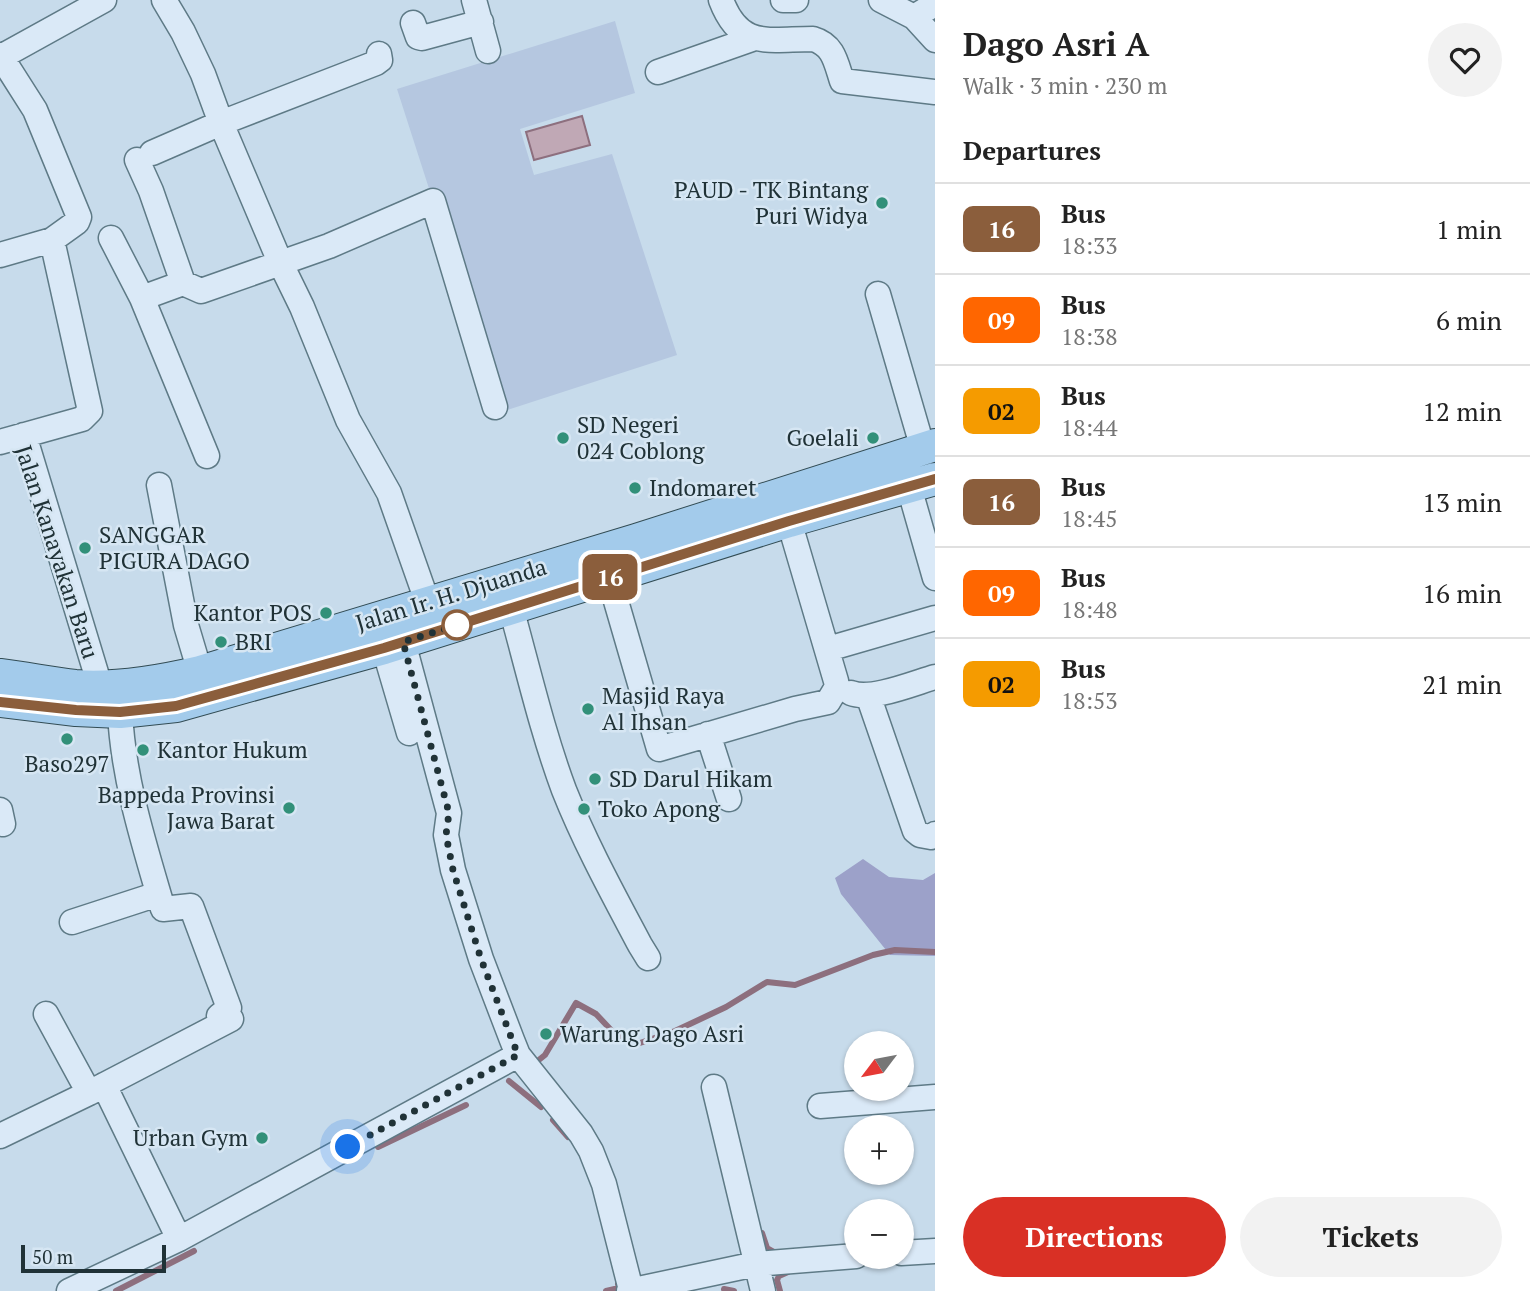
<!DOCTYPE html>
<html lang="en">
<head>
<meta charset="utf-8">
<style>
  body { margin:0; font-family:"PT Serif",serif; background:#f2f2f2; color:#222; height:100vh; display:flex; flex-direction:column; font-size:26px; white-space:nowrap }
  * { box-sizing:border-box; margin:0 }
  p { font-size:23px; color:#767676 }
  .icon { flex:none; width:38px; height:38px; fill:none; stroke:currentColor; stroke-width:2; stroke-linecap:round; stroke-linejoin:round }
  .map { position:relative; flex:1; overflow:hidden }
  .details { display:flex; flex-direction:column; background:#fff; width:595px }
  .details>* { flex:none }
  .badge { padding:0 14px; border-radius:10px; font-size:24px; line-height:46px }
  .needle { width:46px; rotate:238deg }
  .fabs { position:absolute; left:844px; top:1031px; display:grid; gap:14px }
  .fabs a { display:grid; place-items:center; width:70px; height:70px; border-radius:50%; background:#fff; box-shadow:0 2px 5px #0004; font-size:35px }
  .scale { position:absolute; left:21px; bottom:18px; width:145px; box-sizing:border-box; padding-left:7px; border:4px solid #203237; border-top:0; font-size:19px; line-height:24px; white-space:nowrap; color:#203237; -webkit-text-stroke:5px #d6e6f3; paint-order:stroke }
  .you { position:absolute; width:35px; height:35px; margin:-18px; border:5px solid #fff; border-radius:50%; background:#1a73e8; box-shadow:0 0 0 10px #1a73e833 }
  .map>.badge { position:absolute; translate:-50% -50%; box-shadow:0 0 0 4px #fff }
  h2 { padding:0 28px; font-size:26px; line-height:63px }
  .round { display:grid; place-items:center; flex:none; width:74px; height:74px; border-radius:37px; background:#f2f2f2 }
  .overview { display:flex; align-items:center; justify-content:space-between; height:119px; padding:0 28px }
  h1 { font-size:33px; font-weight:600; line-height:52px }
  .action { display:flex; gap:14px; margin-top:auto; padding:14px 28px }
  .action a { flex:1; height:80px; border-radius:42px; background:#d93025; color:#fff; font-size:28px; font-weight:600; line-height:80px; text-align:center }
  .action a+a { background:#f2f2f2; color:#222 }
  ul { padding:0; list-style:none }
  li { display:flex; align-items:center; gap:21px; height:91px; padding:0 28px; border-top:2px solid #e0e0e0 }
  li div { flex:1 }
  li b { display:block; font-size:26px }
  li em { font-style:normal }
  li .badge { min-width:77px; font-weight:700; text-align:center }
  main { display:flex; flex:1; min-height:0 }
  .map>svg:first-child { display:block }
  .farmland { fill:#b5c7e0 }
  .green { fill:#9ca1c9 }
  .water { fill:#c0a8b5; stroke:#8d6f7e; stroke-width:2 }
  .lines { fill:none; stroke-linecap:round; stroke-linejoin:round }
  .stream { stroke:#8d6f7e; stroke-width:6 }
  .minor-casing { stroke:#5e7a86; stroke-width:27 }
  .major-casing { stroke:#324c54; stroke-width:34 }
  .minor { stroke:#dae9f7; stroke-width:24 }
  .major { stroke:#a3cbeb; stroke-width:32 }
  .line-casing { stroke:#fff; stroke-width:16 }
  .line { stroke:#8b5e3c; stroke-width:10 }
  .walk { stroke:#203237; stroke-width:7; stroke-dasharray:0 12.6 }
  .poi-dot { fill:#329079; stroke:#d6e6f3; stroke-width:2.5 }
  .stop-dot { fill:#fff; stroke:#8b5e3c; stroke-width:3.5 }
  .labels { text-anchor:middle; stroke-width:5; stroke-linejoin:round; paint-order:stroke }
  .poi-label { font-size:23px; fill:#203237; stroke:#d6e6f3; text-anchor:start }
  .street-label { font-size:23px; fill:#203237; stroke:#d6e6f3 }
</style>
</head>
<body>
<main>
<div class="map">
<svg width="935" height="1291" viewBox="0 0 935 1291">
  <rect width="100%" height="100%" fill="#c7dbeb"/>
  <path class="farmland" d="M615 21 635 93 520 129 534 175 612 154 677 355 507 410 433 201 397 89Z"/>
  <path class="green" d="M863 859 889 877 923 880 935 873V956L890 955 841 894 835 878Z"/>
  <path class="water" d="M582 116 590 145 534 160 526 132Z"/>
  <g class="lines">
    <path class="stream" d="M535 1063 545 1055 576 1003 596 1014 612 1031 637 1044 675 1031 726 1007 767 982 795 985 873 955 895 950 935 952
      M509 1081 541 1107
      M553 1120 568 1137
      M378 1147 466 1105
      M762 1233 767 1248 776 1253
      M724 1289 734 1291
      M116 1291 194 1251
      M606 1291 619 1288 618 1284
      M780 1291 777 1280 779 1276 788 1272"/>
    <defs>
      <path id="minor" d="M164 0 183 32 203 74 221 123 280 262 302 307 348 420 389 493 427 601
        M474 0 488 51
        M721 0C740 50 768 39 813 39 834 45 836 63 842 81L935 92
        M783 0H796
        M881 0 914 17 935 40
        M914 17 935 4
        M413 23 418 37 422 38 481 22
        M0 55 35 110 79 217 77 222 52 240 0 255
        M1 57 104 0
        M658 72 752 39
        M152 153 221 123 376 63 380 60 379 54
        M137 160 151 191 183 283
        M111 238 142 298
        M878 294 923 449
        M24 435 100 686
        M0 442 82 419 90 411 52 240
        M207 456 142 298 183 283 201 291 329 246 433 201 495 407
        M159 485 186 625 200 672
        M909 487 935 578
        M609 577 659 749 795 709 828 702 837 687 836 681 789 521
        M511 608C528 669 542 731 564 790 585 843 613 894 640 945L648 958
        M403 642 449 813 446 835 453 870 481 959 512 1040 518 1055 581 1134 591 1151 604 1184 631 1290
        M384 648 409 733
        M828 649 935 618
        M851 693C871 701 914 683 935 677
        M868 695 915 831 920 835 931 837 935 834
        M120 712C123 779 144 844 163 909L191 906 229 1008 219 1016
        M708 734 729 799
        M0 810 3 824
        M72 922 158 894
        M46 1014 89 1093
        M104 1085 179 1239
        M714 1087 763 1291
        M820 1106 935 1097
        M0 1136 89 1093 231 1019
        M901 1253 935 1251
        M69 1291 179 1239 518 1055
        M629 1291 756 1264 856 1256"/>
      <path id="major" d="M0 675C25 678 50 683 75 686 114 689 162 681 200 672L636 540 935 445
        M0 701 76 710 120 712 176 706 384 648 789 521 935 479"/>
    </defs>
    <use href="#minor" class="minor-casing"/>
    <use href="#major" class="major-casing"/>
    <use href="#minor" class="minor"/>
    <use href="#major" class="major"/>
  </g>
  <g class="lines">
    <defs>
      <path id="line" d="M0 702 76 710 120 712 176 706 384 648 789 521 935 479"/>
    </defs>
    <use href="#line" class="line-casing"/>
    <use href="#line" class="line"/>
    <path class="walk" d="M348 1147 518 1055 481 959 453 870 446 835 449 813 403 642 457 625"/>
  </g>
  <g class="poi-dot">
    <circle cx="882" cy="203" r="7"/>
    <circle cx="563" cy="438" r="7"/>
    <circle cx="873" cy="438" r="7"/>
    <circle cx="635" cy="488" r="7"/>
    <circle cx="85" cy="548" r="7"/>
    <circle cx="326" cy="613" r="7"/>
    <circle cx="221" cy="642" r="7"/>
    <circle cx="588" cy="709" r="7"/>
    <circle cx="67" cy="739" r="7"/>
    <circle cx="143" cy="750" r="7"/>
    <circle cx="595" cy="779" r="7"/>
    <circle cx="289" cy="808" r="7"/>
    <circle cx="584" cy="809" r="7"/>
    <circle cx="546" cy="1034" r="7"/>
    <circle cx="262" cy="1138" r="7"/>
  </g>
  <circle class="stop-dot" cx="457" cy="625" r="14"/>
  <g class="labels">
    <g class="poi-label">
      <text x="868" y="198" text-anchor="end">PAUD - TK Bintang<tspan x="868" dy="26">Puri Widya</tspan></text>
      <text x="577" y="433">SD Negeri<tspan x="577" dy="26">024 Coblong</tspan></text>
      <text x="859" y="446" text-anchor="end">Goelali</text>
      <text x="649" y="496">Indomaret</text>
      <text x="99" y="543">SANGGAR<tspan x="99" dy="26">PIGURA DAGO</tspan></text>
      <text x="312" y="621" text-anchor="end">Kantor POS</text>
      <text x="235" y="650">BRI</text>
      <text x="602" y="704">Masjid Raya<tspan x="602" dy="26">Al Ihsan</tspan></text>
      <text x="157" y="758">Kantor Hukum</text>
      <text x="67" y="772" text-anchor="middle">Baso297</text>
      <text x="609" y="787">SD Darul Hikam</text>
      <text x="275" y="803" text-anchor="end">Bappeda Provinsi<tspan x="275" dy="26">Jawa Barat</tspan></text>
      <text x="598" y="817">Toko Apong</text>
      <text x="560" y="1042">Warung Dago Asri</text>
      <text x="248" y="1146" text-anchor="end">Urban Gym</text>
    </g>
    <g class="street-label">
      <text transform="translate(57 552) rotate(72)" y="8">Jalan Kanayakan Baru</text>
      <text transform="translate(451 595) rotate(-17)" y="8">Jalan Ir. H. Djuanda</text>
    </g>
  </g>
</svg>
<div class="fabs">
<a><svg class="needle" viewBox="-14 -14 28 28"><path d="M0-13l5 13h-10z" fill="#e53935"/><path d="M0 13l5-13h-10z" fill="#767676"/></svg></a>
<a>+</a>
<a>−</a>
</div>
<div class="scale">50 m</div>
<div class="you" style="left:348px;top:1147px"></div>
<b class="badge" style="left:610px;top:577px;background:#8b5e3c;color:#fff">16</b>
</div>
<section class="details">
<div class="overview"><div><h1>Dago Asri A</h1><p>Walk · 3 min · 230 m</p></div><a class="round"><svg class="icon" aria-label="heart" viewBox="0 0 24 24"><path d="M12 20l-8-8c-3-5 5-10 8-4 3-6 11-1 8 4z"/></svg></a></div>
<h2>Departures</h2>
<ul>
<li><span class="badge" style="background:#8b5e3c;color:#fff">16</span><div><b>Bus</b><p>18:33</p></div><em>1 min</em></li>
<li><span class="badge" style="background:#f60;color:#fff">09</span><div><b>Bus</b><p>18:38</p></div><em>6 min</em></li>
<li><span class="badge" style="background:#f59b00;color:#111">02</span><div><b>Bus</b><p>18:44</p></div><em>12 min</em></li>
<li><span class="badge" style="background:#8b5e3c;color:#fff">16</span><div><b>Bus</b><p>18:45</p></div><em>13 min</em></li>
<li><span class="badge" style="background:#f60;color:#fff">09</span><div><b>Bus</b><p>18:48</p></div><em>16 min</em></li>
<li><span class="badge" style="background:#f59b00;color:#111">02</span><div><b>Bus</b><p>18:53</p></div><em>21 min</em></li>
</ul>
<div class="action"><a>Directions</a><a>Tickets</a></div>
</section>
</main>
</body>
</html>
